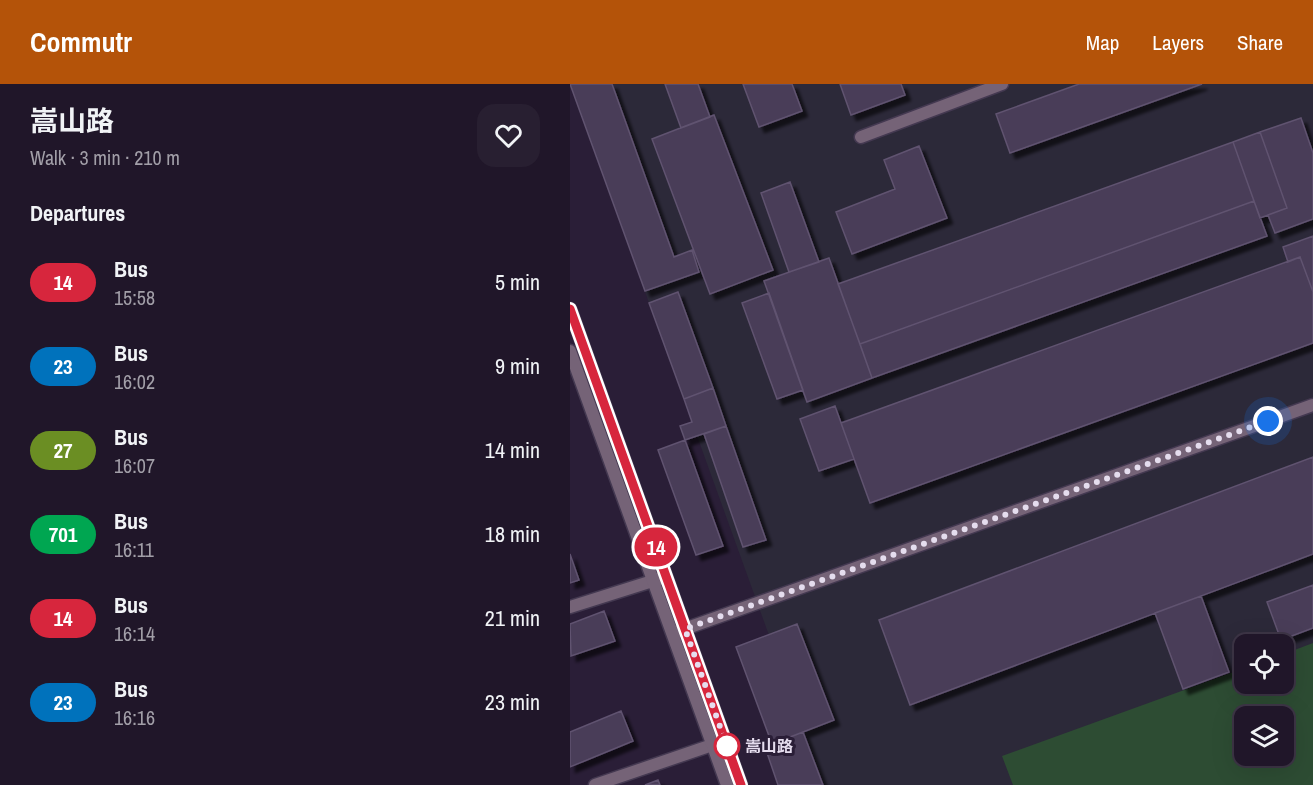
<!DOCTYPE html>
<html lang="en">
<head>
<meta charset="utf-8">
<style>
  body { margin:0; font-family:"Archivo Narrow","Noto Sans SC",sans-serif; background:#281f31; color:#f1f3f6; height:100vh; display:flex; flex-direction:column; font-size:22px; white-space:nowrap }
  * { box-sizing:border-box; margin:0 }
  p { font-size:20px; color:#a29fa8 }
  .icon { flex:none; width:33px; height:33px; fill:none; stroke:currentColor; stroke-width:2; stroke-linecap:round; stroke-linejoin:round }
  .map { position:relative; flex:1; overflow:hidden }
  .details { display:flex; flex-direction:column; background:#201629; width:570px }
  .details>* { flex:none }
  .badge { padding:0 12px; border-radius:20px; font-size:21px; line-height:39px }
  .tools { position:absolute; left:664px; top:550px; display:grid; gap:12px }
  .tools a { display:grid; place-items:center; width:60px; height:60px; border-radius:12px; background:#201629; box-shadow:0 6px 24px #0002,0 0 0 2px #3d3546; font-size:30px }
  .you { position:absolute; width:30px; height:30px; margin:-15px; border:4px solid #fff; border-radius:50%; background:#1a73e8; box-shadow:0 0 0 9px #1a73e833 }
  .map>.badge { position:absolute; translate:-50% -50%; box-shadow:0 0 0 3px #fff }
  h2 { padding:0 30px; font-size:22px; line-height:54px }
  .round { display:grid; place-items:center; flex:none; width:63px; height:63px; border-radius:18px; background:#281f31 }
  .summary { display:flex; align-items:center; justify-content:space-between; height:102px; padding:0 30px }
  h1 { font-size:28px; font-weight:700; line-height:45px }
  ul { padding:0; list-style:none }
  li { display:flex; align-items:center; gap:18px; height:84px; padding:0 30px }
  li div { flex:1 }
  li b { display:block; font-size:22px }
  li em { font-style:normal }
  li .badge { min-width:66px; font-weight:700; text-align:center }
  header { display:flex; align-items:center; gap:36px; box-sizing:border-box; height:84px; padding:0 30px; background:#b45309; color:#fff }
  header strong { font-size:28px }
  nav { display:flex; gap:33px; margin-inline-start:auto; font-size:21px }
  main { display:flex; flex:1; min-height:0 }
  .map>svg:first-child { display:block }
  .industrial { fill:#2c2939; fill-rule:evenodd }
  .green { fill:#2d4c33; fill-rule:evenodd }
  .building { fill:#493d58; stroke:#605370; stroke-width:1.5; filter:url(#shadow) }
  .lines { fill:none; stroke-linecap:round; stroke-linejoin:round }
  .service-casing { stroke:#443951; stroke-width:15 }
  .minor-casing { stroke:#443951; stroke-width:15 }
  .service { stroke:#756377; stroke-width:12 }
  .minor { stroke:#756377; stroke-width:12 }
  .line-casing { stroke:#fff; stroke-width:14 }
  .line { stroke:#d7263d; stroke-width:9 }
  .walk { stroke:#e5ddee; stroke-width:6; stroke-dasharray:0 10.8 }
  .stop-dot { fill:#fff; stroke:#d7263d; stroke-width:3 }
  .labels { text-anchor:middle; stroke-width:6; stroke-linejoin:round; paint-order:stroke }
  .stop-label { font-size:16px; font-weight:bold; fill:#e5ddee; stroke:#2a1e37; text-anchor:start }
</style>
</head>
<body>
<header>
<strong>Commutr</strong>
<nav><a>Map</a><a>Layers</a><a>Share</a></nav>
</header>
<main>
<section class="details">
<div class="summary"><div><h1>嵩山路</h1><p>Walk · 3 min · 210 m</p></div><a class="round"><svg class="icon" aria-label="heart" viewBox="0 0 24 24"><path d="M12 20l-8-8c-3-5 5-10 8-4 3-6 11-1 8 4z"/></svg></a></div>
<h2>Departures</h2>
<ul>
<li><span class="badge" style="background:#d7263d;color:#fff">14</span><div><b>Bus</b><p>15:58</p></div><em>5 min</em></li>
<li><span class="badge" style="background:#0072bc;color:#fff">23</span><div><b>Bus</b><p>16:02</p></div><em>9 min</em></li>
<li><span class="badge" style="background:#6b8e23;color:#fff">27</span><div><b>Bus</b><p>16:07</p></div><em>14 min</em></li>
<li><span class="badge" style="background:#00a651;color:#fff">701</span><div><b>Bus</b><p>16:11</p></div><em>18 min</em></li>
<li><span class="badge" style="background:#d7263d;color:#fff">14</span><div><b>Bus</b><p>16:14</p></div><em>21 min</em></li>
<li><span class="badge" style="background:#0072bc;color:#fff">23</span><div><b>Bus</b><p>16:16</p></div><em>23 min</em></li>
</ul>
</section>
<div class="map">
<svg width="743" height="701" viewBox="0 0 743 701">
  <defs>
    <filter id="shadow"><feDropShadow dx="5.5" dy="5.5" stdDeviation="1.5" flood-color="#0009"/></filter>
  </defs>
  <rect width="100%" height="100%" fill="#2a1e37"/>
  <path class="industrial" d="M0 0H743V701H253ZM675 561H714V600H675ZM675 633H714V672H675Z"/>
  <path class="green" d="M743 559V701H443L432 672 675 584V600H714V570ZM675 633H714V672H675Z"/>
  <path class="building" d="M0 0H42L104 173 122 166 129 188 75 207Z
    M95 0H128L140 33 111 44Z
    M173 0H222L232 27 189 43Z
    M270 0H331L335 11 281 31Z
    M509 0H632L440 69 426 30Z
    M144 31 203 186 140 210 82 55Z
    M731 34 743 69V135L705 149 698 131 717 124 690 48Z
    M690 48 717 124 690 134 663 58Z
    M663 58 684 117 290 260 268 200Z
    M349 62 377 134 282 170 266 128 325 105 314 76Z
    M220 98 249 178 219 188 191 109Z
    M684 117 697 152 302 294 290 260Z
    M743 152V208L730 173 718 178 713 163Z
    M730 173 743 208V259L300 419 271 339Z
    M259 174 302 294 237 318 194 197Z
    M108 208 143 304 114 315 79 219Z
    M199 209 233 306 207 315 172 219Z
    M143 304 156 342 115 356 110 342 122 338 114 315Z
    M265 322 284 375 249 387 230 335Z
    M156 342 196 456 173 463 134 350Z
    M115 356 153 462 126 471 88 366Z
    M743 373V470L340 621 309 536Z
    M0 470 9 496 0 499Z
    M743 501V544L711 556 697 518Z
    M631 512 659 588 613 605 585 529Z
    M34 527 45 557 1 572 0 540Z
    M227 540 264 636 202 660 166 563Z
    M51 627 63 657 0 683V648Z
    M233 648 253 701H208L195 663Z
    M88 696 90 701H75Z"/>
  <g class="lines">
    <defs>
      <path id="service" d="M291 53 432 0
        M0 523 92 494
        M106 548 743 321
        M25 701 151 658"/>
      <path id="minor" d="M0 225 171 701
        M0 267 157 701"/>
    </defs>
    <use href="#service" class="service-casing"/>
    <use href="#minor" class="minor-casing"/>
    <use href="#service" class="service"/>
    <use href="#minor" class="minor"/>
  </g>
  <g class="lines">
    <defs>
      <path id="line" d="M0 225 171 701"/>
    </defs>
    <use href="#line" class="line-casing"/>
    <use href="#line" class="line"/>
    <path class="walk" d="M157 662 115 545 698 337"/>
  </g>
  <circle class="stop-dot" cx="157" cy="662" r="12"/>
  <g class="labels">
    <g class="stop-label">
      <text x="175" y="668">嵩山路</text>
    </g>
  </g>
</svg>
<div class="tools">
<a><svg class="icon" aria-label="locate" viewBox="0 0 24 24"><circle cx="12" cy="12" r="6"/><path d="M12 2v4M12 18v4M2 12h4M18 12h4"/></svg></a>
<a><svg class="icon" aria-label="layers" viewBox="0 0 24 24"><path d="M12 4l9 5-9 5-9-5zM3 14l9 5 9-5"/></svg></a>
</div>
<div class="you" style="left:698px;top:337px"></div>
<b class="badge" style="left:86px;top:463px;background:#d7263d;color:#fff">14</b>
</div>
</main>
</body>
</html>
